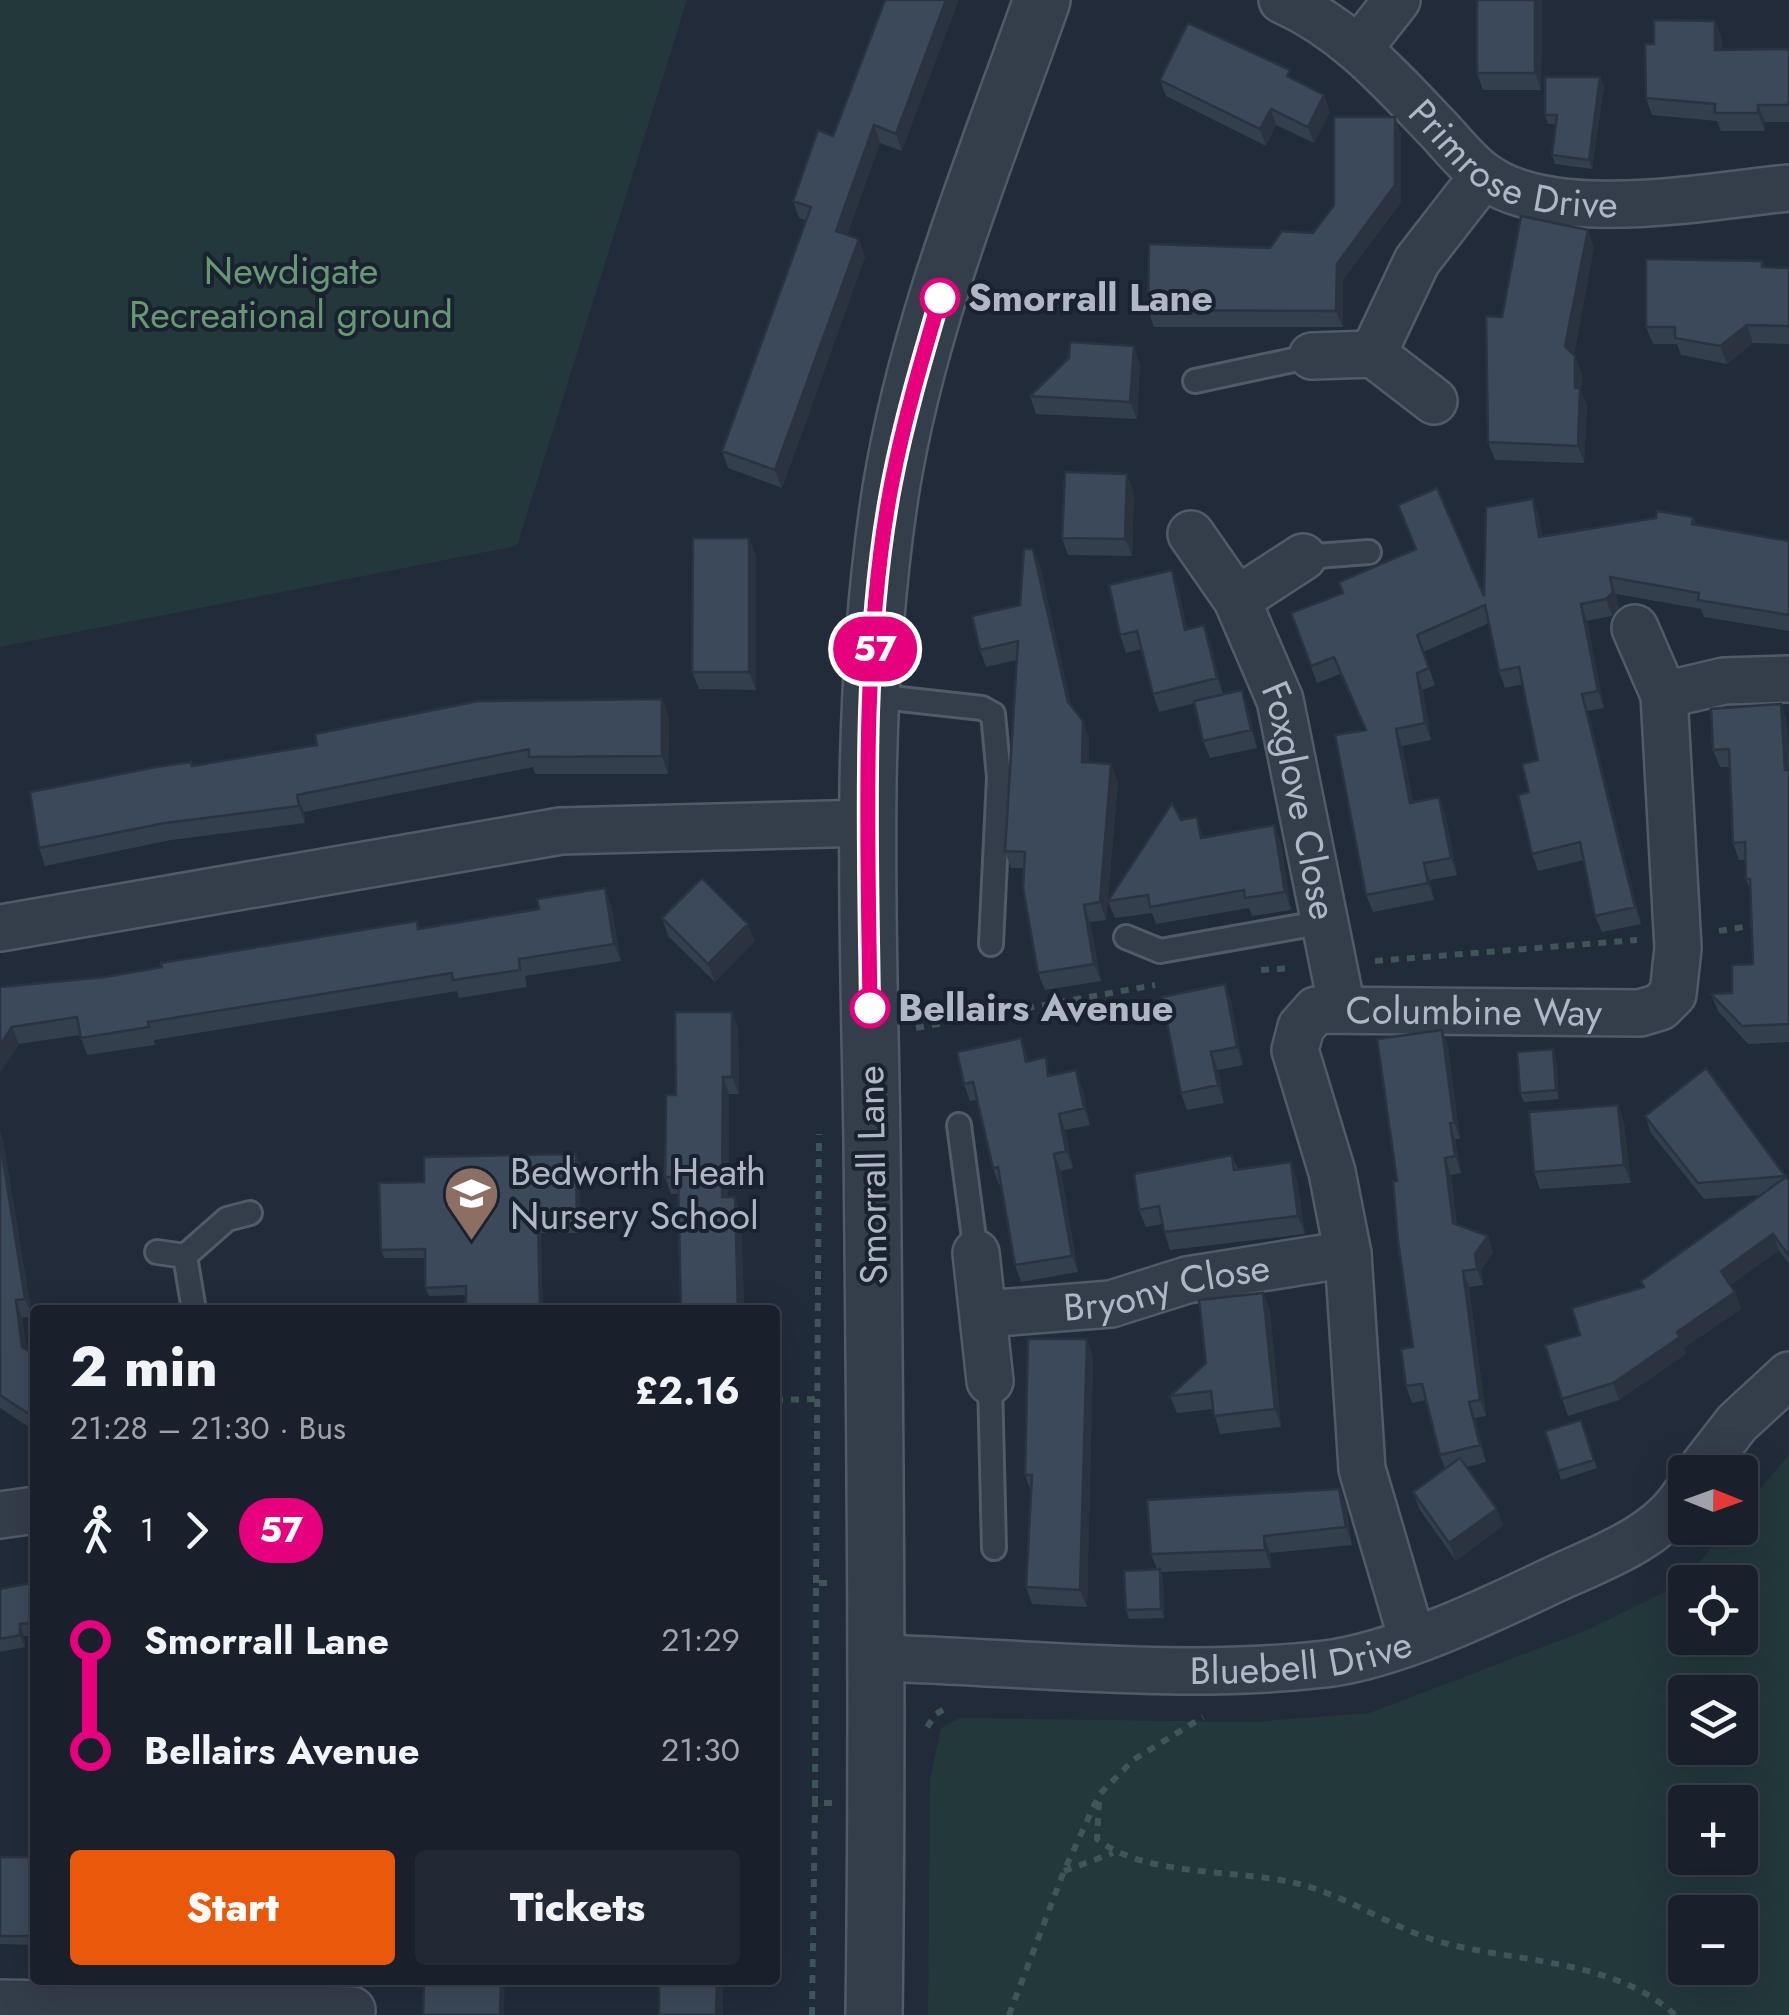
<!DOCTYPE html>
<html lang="en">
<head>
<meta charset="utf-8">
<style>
  body { margin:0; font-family:Jost,sans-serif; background:#222834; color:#f1f3f6; height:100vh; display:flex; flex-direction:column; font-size:38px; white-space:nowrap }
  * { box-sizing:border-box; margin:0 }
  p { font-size:32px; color:#9fa3a9 }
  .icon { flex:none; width:55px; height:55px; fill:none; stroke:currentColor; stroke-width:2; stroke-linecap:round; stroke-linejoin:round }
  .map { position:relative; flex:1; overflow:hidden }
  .sheet { position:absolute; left:30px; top:1305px; width:750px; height:680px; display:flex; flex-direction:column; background:#19202c; border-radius:10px; box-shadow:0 10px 40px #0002,0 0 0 2px #373e48 }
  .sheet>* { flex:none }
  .badge { padding:0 20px; border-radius:32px; font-size:35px; line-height:65px }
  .needle { width:65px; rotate:91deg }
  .controls { position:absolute; left:1668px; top:1455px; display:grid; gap:20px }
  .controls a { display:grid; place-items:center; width:90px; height:90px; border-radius:10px; background:#19202c; box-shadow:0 10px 40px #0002,0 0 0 2px #373e48; font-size:50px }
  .map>.badge { position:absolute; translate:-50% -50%; box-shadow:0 0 0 5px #fff }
  .legs { display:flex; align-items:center; gap:15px; height:110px; padding:0 40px; font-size:32px }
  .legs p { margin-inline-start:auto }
  .summary { display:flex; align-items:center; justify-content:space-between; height:170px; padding:0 40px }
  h1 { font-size:55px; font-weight:800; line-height:75px }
  .primary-button { display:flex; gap:20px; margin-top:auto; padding:20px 40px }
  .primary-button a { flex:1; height:115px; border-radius:10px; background:#ea580c; color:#fff; font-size:40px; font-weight:800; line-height:115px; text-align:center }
  .primary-button a+a { background:#222834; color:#f1f3f6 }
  ul { padding:0 40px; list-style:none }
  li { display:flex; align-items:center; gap:35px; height:110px; font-size:38px }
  li i { display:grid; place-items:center; width:15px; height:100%; margin:0 12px; background:currentColor }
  li i::after { content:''; width:25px; height:25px; margin:-12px; border:8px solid; border-radius:50%; background:#19202c }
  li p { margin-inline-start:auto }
  li:first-child i { background:linear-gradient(#0000 50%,currentColor 0) }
  li:last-child i { background:linear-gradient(currentColor 50%,#0000 0) }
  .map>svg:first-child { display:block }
  .green { fill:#23383b; fill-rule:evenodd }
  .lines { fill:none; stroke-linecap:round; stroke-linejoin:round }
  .service-casing { stroke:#525a68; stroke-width:28 }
  .minor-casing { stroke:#525a68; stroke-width:50 }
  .tertiary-casing { stroke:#525a68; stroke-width:60 }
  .path { stroke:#405558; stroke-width:6; stroke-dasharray:8 8; stroke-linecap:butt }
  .service { stroke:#343d4a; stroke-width:22 }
  .minor { stroke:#343d4a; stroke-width:45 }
  .tertiary { stroke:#343d4a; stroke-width:55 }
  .wall { fill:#343f4d }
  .shaded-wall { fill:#2a333f }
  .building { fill:#3c495a; stroke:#2a333f; stroke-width:2.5 }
  .line-1-casing { stroke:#fff; stroke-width:22 }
  .line-1 { stroke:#e6007e; stroke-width:15 }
  .stop-1-dot { fill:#fff; stroke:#e6007e; stroke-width:5 }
  .labels { text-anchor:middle; stroke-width:8; stroke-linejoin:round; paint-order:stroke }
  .street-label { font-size:38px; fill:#afb7c7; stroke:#1a222f }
  .park-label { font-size:38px; fill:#659873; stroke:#1a222f }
  .stop-label { font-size:38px; font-weight:bold; fill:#afb7c7; stroke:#1a222f; text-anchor:start }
  .poi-label { font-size:38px; fill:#afb7c7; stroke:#1a222f; text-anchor:start }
</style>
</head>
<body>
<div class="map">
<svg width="1789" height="2015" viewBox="0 0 1789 2015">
  <rect width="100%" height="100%" fill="#212b3a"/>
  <path class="green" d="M0 0H687L517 546 0 647Z
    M1789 1455V2015H928L930 1779 941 1728 960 1718 1252 1722 1369 1713 1587 1630 1683 1583 1727 1528H1740V1512ZM1685 1582H1740V1638H1685ZM1685 1692H1740V1748H1685ZM1685 1802H1740V1858H1685ZM1685 1912H1740V1968H1685Z"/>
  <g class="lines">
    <defs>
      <path id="service" d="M1195 381 1312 356
        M1303 557 1369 552
        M873 696 982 708 993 714 999 777 991 944
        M1126 937 1160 951 1324 922
        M959 1125 976 1253
        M157 1252 185 1256
        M194 1310 185 1256 227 1219 250 1213
        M990 1381 994 1548"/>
      <g id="minor">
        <path id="s1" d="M1282 0C1347 29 1391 80 1439 130 1453 145 1466 162 1482 174 1551 227 1707 196 1789 188"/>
        <path d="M1360 47 1397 0"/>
        <path d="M1373 354 1417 261 1483 176"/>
        <path d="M1312 356 1373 354 1434 401"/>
        <path id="s2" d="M1191 534 1237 600 1280 700 1342 1008"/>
        <path d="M1237 600 1303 557"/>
        <path d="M1664 695 1724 681 1789 679"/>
        <path d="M0 928 561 831 868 823"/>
        <path d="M976 1253 990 1381"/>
        <path id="s3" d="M984 1314 1111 1304 1187 1280 1348 1254"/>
        <path d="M1699 1472 1737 1423 1789 1375"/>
        <path d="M0 1515 35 1510"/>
        <path id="s4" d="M1412 1639 1362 1469 1348 1254 1332 1172 1295 1050 1301 1027 1316 1010 1640 1013 1660 1007 1673 994 1678 948 1664 695 1635 628"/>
        <path id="s5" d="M877 1658C1025 1662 1178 1681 1325 1664 1394 1656 1490 1610 1553 1580 1598 1559 1657 1539 1685 1495"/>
        <path d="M0 2003 352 2010"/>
      </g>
      <path id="tertiary" d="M874 2015C878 1725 875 1434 872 1144 869 927 857 705 891 489 918 322 986 159 1042 0"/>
    </defs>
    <use href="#service" class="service-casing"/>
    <use href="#minor" class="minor-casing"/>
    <use href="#tertiary" class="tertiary-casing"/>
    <path class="path" d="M1719 931 1756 925
      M1375 961 1637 940
      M1261 970 1293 968
      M916 1028 1155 985
      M775 1400 817 1399
      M816 1583 819 1134
      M827 1583H816L815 1803H832
      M927 1727 936 1714 950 1706
      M1099 1802 1097 1839C1144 1877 1236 1869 1295 1883 1346 1895 1388 1926 1437 1941 1513 1963 1614 1958 1675 2015
      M1064 1871 1113 1853
      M812 2015 815 1803
      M1009 2015 1064 1871 1099 1795 1133 1760 1203 1717"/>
    <use href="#service" class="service"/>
    <use href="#minor" class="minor"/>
    <use href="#tertiary" class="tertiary"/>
  </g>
  <path class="wall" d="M885 0 902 151 880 143 847 235 865 257 782 488 728 468 722 451 806 220 799 218 793 201 833 136Z
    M1477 0H1542L1541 90H1483L1477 73Z
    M1715 21 1722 39V50L1789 49V122H1765V131H1721L1717 121 1652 115 1646 98 1654 44Z
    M1293 79 1330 111 1314 143 1276 125 1266 146 1166 96 1160 80Z
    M1604 86 1592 169 1555 164 1552 155 1556 124H1548L1545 115Z
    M1401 134V202L1343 280V327H1154L1148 310 1270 248 1313 233Z
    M1594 247 1574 354 1582 374 1581 391 1587 406 1584 463 1495 460 1488 442 1502 317Z
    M1762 261 1764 267 1789 268V344L1753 343 1727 364 1681 355 1677 344H1653L1646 327Z
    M1140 364 1137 419 1036 414 1030 396Z
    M1134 492 1132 556 1068 555 1062 538Z
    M1533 499 1539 516 1542 536 1693 517 1696 525 1789 541V631L1704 617 1701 609 1616 594 1619 608 1612 616 1587 621 1604 708 1588 711 1641 924 1602 932 1595 916 1584 860 1538 871 1532 854 1529 792 1538 760 1523 684 1505 688 1499 671 1489 623 1423 652 1435 685 1423 690 1431 740 1402 746 1413 802 1445 813 1457 875 1430 880 1434 900 1373 912 1366 895 1365 730 1340 674 1317 683 1291 613 1343 593 1415 550 1398 505 1484 596Z
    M749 538 756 556V690L699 689 692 672Z
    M1033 549 1040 566 1071 706 1089 738V762L1118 781 1106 920 1090 922 1101 981 1045 990 1038 973 1024 868H1011L1005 851 1017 660 986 667 980 650 1020 605Z
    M1178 588 1187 629 1210 643 1223 694 1248 708 1257 748 1210 758 1203 741 1195 703 1159 712 1153 694 1141 649 1126 653 1120 635Z
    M662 699 669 717 668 774H535L533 767 304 812 305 823 171 840 45 866 39 848 192 766Z
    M1787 722 1789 754V1042L1748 1044 1718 1011 1711 994 1732 993 1753 964 1751 892 1746 879 1745 860H1739L1733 843 1729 767H1720L1713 750Z
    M1181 820 1204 837 1274 825 1281 843 1291 910 1252 916 1249 908 1156 924 1152 913 1115 918 1108 901Z
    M611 905 621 961 525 976 527 987 459 998 457 991 154 1040 155 1045 87 1055 80 1035 19 1044 0 1073V987L105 977 417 921 420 928Z
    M662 918 755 941 715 982 668 936Z
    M1225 984 1231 1002 1243 1065 1218 1070 1224 1103 1187 1110 1181 1093Z
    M732 1012 738 1029 739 1094H729L728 1197 741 1215 744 1310H681L679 1194H671L665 1177 676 1095Z
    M1442 1030 1448 1047 1460 1139H1455L1461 1173 1451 1175 1457 1225 1488 1236 1493 1253 1481 1270 1483 1285 1469 1287 1486 1416 1475 1418 1486 1462 1467 1467 1497 1509 1503 1526 1456 1561 1420 1510 1413 1492 1445 1469 1440 1455 1426 1400 1412 1403 1406 1386 1413 1347 1397 1181Z
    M1021 1038 1028 1061 1052 1075 1082 1087 1090 1125 1065 1130 1073 1168 1061 1171 1078 1272 1021 1282 1015 1265 1001 1184 999 1185 993 1168 977 1100 970 1101 964 1084Z
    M1556 1058 1559 1099 1524 1102 1520 1093Z
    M1706 1068 1789 1181V1264L1779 1250 1731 1285 1735 1292 1741 1309 1684 1348 1686 1354 1619 1400 1568 1416 1562 1399 1580 1335 1643 1287 1641 1281 1761 1195 1704 1199 1651 1133 1645 1116Z
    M1624 1123 1631 1183 1540 1189 1534 1172Z
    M0 1131 3 1140 32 1316 22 1318 27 1350 35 1355V1431L0 1408Z
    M576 1154 580 1163V1233H541L466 1295 429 1296 425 1288V1258H384L381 1250 424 1182Z
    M1232 1155 1238 1170 1297 1180 1305 1234 1170 1250 1162 1224 1146 1227 1139 1210Z
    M1263 1293 1270 1310 1281 1427 1220 1434 1213 1409 1177 1413 1170 1396 1206 1363Z
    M1087 1339 1093 1357 1087 1607 1032 1604 1026 1587 1031 1491 1025 1475Z
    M1581 1420 1597 1468 1561 1480 1545 1431Z
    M1339 1489 1346 1506 1352 1545 1270 1553 1271 1568 1161 1572 1163 1578 1164 1618 1129 1619 1126 1610 1157 1569 1151 1554Z
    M35 1582V1636H24L25 1647 0 1652V1589Z
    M0 1857H35V1945L0 1944Z"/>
  <path class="shaded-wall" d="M946 0H959L902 151 896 134Z
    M1535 0H1542L1541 90 1535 73Z
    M1715 21 1722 39 1721 67 1715 50Z
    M1600 77 1604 86 1592 169 1589 160Z
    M1324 95 1330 111 1314 143 1308 127Z
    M1758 105 1765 122V131L1758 113Z
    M1271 109 1276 125 1266 146 1260 129Z
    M1395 117 1401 134V202L1343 280V327L1336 311 1337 264Z
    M874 125 880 143 842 248 836 231Z
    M1588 230 1594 247 1572 363 1565 346Z
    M859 239 865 257 782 488 775 470Z
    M1747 325 1753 343 1727 364 1720 346Z
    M1134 346 1140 364 1137 419 1130 402Z
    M1575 356 1582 374 1581 391 1587 406 1584 463 1578 446 1575 388Z
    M1127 474 1134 492 1132 556 1125 539Z
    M1533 499 1539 516 1545 554 1539 537Z
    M749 538 756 556V690L749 672Z
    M1033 549 1040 566 1074 719 1068 702Z
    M1172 570 1178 588 1191 647 1185 630Z
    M1610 577 1616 594 1619 608 1612 616 1606 599Z
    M1581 604 1587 621 1604 708 1598 691Z
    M1204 625 1210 643 1223 696 1217 678Z
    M1417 673 1423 690 1431 740 1425 723Z
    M1242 690 1248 708 1257 748 1251 730Z
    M1582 694 1588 711 1641 924 1635 907Z
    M662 699 669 717 668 774 662 756Z
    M1781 704 1787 722 1789 782 1785 770Z
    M1083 721 1089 738V779L1082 762Z
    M1396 729 1402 746 1416 819 1410 803Z
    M1111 764 1118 781 1106 920 1100 902Z
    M297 795 304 812 305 823 299 806Z
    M1439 797 1445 813 1457 875 1451 858Z
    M1274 825 1281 843 1291 910 1285 892Z
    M1424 863 1430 880 1434 900 1428 883Z
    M605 888 611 905 621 961 614 944Z
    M1084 905 1090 922 1101 981 1094 964Z
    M748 924 755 941 715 982 708 964Z
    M1225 984 1231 1002 1243 1065 1237 1047Z
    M732 1012 738 1029 739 1094 732 1077Z
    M12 1027 19 1044 0 1073V1045Z
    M1442 1030 1448 1047 1460 1139 1454 1122Z
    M1553 1049 1556 1058 1559 1099 1556 1090Z
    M1211 1052 1218 1070 1224 1103 1218 1085Z
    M1076 1070 1082 1087 1090 1125 1084 1108Z
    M723 1077 729 1094 728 1215 722 1197Z
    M1618 1105 1624 1123 1631 1183 1624 1165Z
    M1059 1114 1065 1130 1073 1168 1066 1151Z
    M1450 1123 1455 1139 1461 1173 1455 1156Z
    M0 1131 3 1140 32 1316 25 1299 0 1141Z
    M576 1154 580 1163V1233L577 1224Z
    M1054 1154 1061 1171 1078 1272 1072 1256Z
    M1445 1158 1451 1175 1459 1240 1453 1223Z
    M1291 1162 1297 1180 1305 1234 1298 1216Z
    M735 1197 741 1215 744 1310H738Z
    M538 1224 541 1233 543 1310H541Z
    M1773 1234 1779 1250 1727 1288 1721 1271Z
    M1488 1236 1493 1253 1481 1270 1483 1285 1477 1269 1475 1254Z
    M1463 1271 1469 1287 1486 1416 1480 1400Z
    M1735 1292 1741 1309 1684 1348 1686 1354 1619 1400 1613 1383 1677 1332Z
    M1263 1293 1270 1310 1281 1427 1275 1409Z
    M16 1300 22 1318 29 1365 22 1347Z
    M1087 1339 1093 1357 1087 1607 1080 1590Z
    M1469 1402 1475 1418 1486 1462 1480 1445Z
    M1339 1489 1346 1506 1352 1545 1346 1527Z
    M1497 1509 1503 1526 1456 1561 1449 1543Z
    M1264 1536 1270 1553 1271 1568 1265 1550Z
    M1160 1569 1163 1578 1164 1618 1161 1609Z
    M20 1624 24 1636 25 1647 20 1635Z
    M501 1980H505L504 2015H500Z
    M717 1980H723V2015H716Z"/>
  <path class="building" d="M885 0H946L896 134 874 125 836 231 859 239 775 470 722 451 811 207 793 201 818 130 833 136Z
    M1477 0H1535V73H1477Z
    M1654 20 1715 21V50L1789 49V105H1758V113H1715V104L1646 98 1645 44H1654Z
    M1188 23 1290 70 1287 76 1324 95 1308 127 1271 109 1260 129 1160 80Z
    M1545 77H1600L1589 160 1552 155 1557 115H1545Z
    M1334 117H1395V185L1337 264 1336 311 1148 310 1149 244 1270 248 1282 231 1313 233 1334 205Z
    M1521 216 1588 230 1565 346 1575 356V388H1580L1578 446 1488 442 1486 316 1502 317Z
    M1646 259 1762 261V267L1789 268V326L1747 325 1720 346 1675 338V327H1646Z
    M1070 342 1134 346 1130 402 1030 396 1069 358Z
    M1065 472 1127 474 1125 539 1062 538Z
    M1437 488 1484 596 1486 507 1533 499 1539 537 1656 518 1657 511 1693 517 1692 524 1789 541V615L1698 600 1699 593 1610 577 1613 592 1606 599 1581 604 1598 691 1582 694 1635 907 1595 916 1580 842 1532 854 1518 795 1529 792 1522 764 1538 760 1519 667 1499 671 1485 605 1417 635 1429 668 1417 673 1425 723 1396 729 1410 803 1439 797 1451 858 1424 863 1428 883 1366 895 1335 735 1366 730 1334 657 1311 666 1291 613 1343 593 1339 582 1416 549 1398 505Z
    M693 538H749V672H692Z
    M1024 549H1033L1068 702 1083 721 1082 762 1111 764 1100 902 1084 905 1094 964 1038 973 1023 888 1025 852 1005 851 1018 641 980 650 972 616 1020 605Z
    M1172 570 1185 630 1204 625 1217 678 1153 694 1137 631 1120 635 1109 585Z
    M1242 690 1251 730 1203 741 1194 701Z
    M662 699V756L529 757V749L297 795 299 806 165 823 39 848 30 792 156 767 191 762 192 766 317 745 315 734 478 701Z
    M1781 704 1785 770H1789V1024L1742 1026 1711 994 1732 993V965L1753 964 1750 879H1746L1745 842 1733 843 1729 749 1713 750 1711 709Z
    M1172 803 1181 820 1197 817 1201 838 1274 825 1285 892 1245 898 1244 890 1150 907 1148 895 1108 901Z
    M702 878 748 924 708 964 662 918Z
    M605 888 614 944 519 959 520 970 453 980 452 973 148 1022 149 1027 81 1038 77 1017 12 1027 0 1045V987L105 977 162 967 161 963 417 921 418 929 539 909 537 899Z
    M1225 984 1237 1047 1211 1052 1218 1085 1181 1093 1162 997Z
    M675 1012H732V1077H723L722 1197H735L738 1310H681L678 1177H665L666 1095H676Z
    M1442 1030 1454 1122 1450 1123 1455 1156 1445 1158 1453 1223 1488 1236 1475 1254 1477 1269 1463 1271 1480 1400 1469 1402 1480 1445 1440 1455 1422 1384 1406 1386 1401 1349 1413 1347 1398 1241 1393 1181H1397L1377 1039Z
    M1021 1038 1026 1062 1046 1057 1048 1076 1076 1070 1084 1108 1059 1114 1066 1151 1054 1154 1072 1256 1015 1265 998 1167 993 1168 973 1082 964 1084 957 1052Z
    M1553 1049 1556 1090 1520 1093 1517 1052Z
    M1706 1068 1785 1176 1698 1183 1645 1116Z
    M1618 1105 1624 1165 1534 1172 1529 1112Z
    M0 1141 25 1299 16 1300 22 1347 35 1355V1418L0 1395Z
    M576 1154 577 1224H538L540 1309 466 1310V1286L425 1288V1249L381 1250 379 1183 424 1182V1157Z
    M1232 1155 1234 1170 1291 1162 1298 1216 1164 1232 1159 1206 1139 1210 1134 1174Z
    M1786 1177 1789 1181V1256L1773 1234 1721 1271 1735 1292 1677 1332 1680 1337 1613 1383 1562 1399 1545 1345 1580 1335 1572 1308 1644 1287 1641 1281Z
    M1263 1293 1275 1409 1214 1416 1211 1391 1170 1396 1206 1363 1199 1300Z
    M1028 1339H1087L1080 1590 1026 1587 1032 1475H1025Z
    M1581 1420 1594 1460 1558 1471 1545 1431Z
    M1460 1458 1497 1509 1449 1543 1413 1492Z
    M1339 1489 1346 1527 1264 1536 1265 1550 1151 1554 1147 1500Z
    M1160 1569 1161 1609 1126 1610 1124 1571Z
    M35 1582V1623L20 1624V1635L0 1639V1589Z
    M0 1857H35V1936H0Z
    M424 1980H501L500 2015H423Z
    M659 1980H717L716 2015H659Z"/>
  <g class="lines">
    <defs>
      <path id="line-1" d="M870 1008C868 841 860 645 892 482 904 420 922 359 940 298"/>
    </defs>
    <use href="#line-1" class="line-1-casing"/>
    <use href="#line-1" class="line-1"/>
  </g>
  <defs>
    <symbol id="school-pin" viewBox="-11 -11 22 30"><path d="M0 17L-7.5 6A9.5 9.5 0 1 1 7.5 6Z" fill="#8d6e63" stroke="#1a222f"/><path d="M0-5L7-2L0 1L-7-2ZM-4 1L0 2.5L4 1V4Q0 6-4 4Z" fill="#fff"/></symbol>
  </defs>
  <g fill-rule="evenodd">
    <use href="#school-pin" x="440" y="1162" width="63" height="86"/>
  </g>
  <g class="stop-1-dot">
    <circle cx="940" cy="298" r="18"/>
    <circle cx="870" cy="1008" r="18"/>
  </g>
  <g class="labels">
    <g class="street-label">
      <text dy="13" stroke="none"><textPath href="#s1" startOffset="290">Primrose Drive</textPath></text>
      <text dy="13" stroke="none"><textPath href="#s2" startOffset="292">Foxglove Close</textPath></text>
      <text dy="13" stroke="none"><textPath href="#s4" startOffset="808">Columbine Way</textPath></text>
      <text transform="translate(872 1175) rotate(-91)" y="13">Smorrall Lane</text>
      <text dy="13" stroke="none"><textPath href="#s3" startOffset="185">Bryony Close</textPath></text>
      <text dy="13" stroke="none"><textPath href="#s5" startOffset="425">Bluebell Drive</textPath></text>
    </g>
    <g class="park-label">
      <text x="291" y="284">Newdigate<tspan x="291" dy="44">Recreational ground</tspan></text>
    </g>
    <g class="stop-label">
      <text x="968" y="311">Smorrall Lane</text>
      <text x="898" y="1021">Bellairs Avenue</text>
    </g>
    <g class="poi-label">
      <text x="510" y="1185">Bedworth Heath<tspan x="510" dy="44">Nursery School</tspan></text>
    </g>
  </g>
</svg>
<div class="controls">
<a><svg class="needle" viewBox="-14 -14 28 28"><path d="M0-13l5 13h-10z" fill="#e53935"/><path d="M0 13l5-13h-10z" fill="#9fa3a9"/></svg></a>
<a><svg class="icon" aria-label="locate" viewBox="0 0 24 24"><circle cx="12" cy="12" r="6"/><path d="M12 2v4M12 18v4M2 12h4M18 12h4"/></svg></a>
<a><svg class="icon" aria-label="layers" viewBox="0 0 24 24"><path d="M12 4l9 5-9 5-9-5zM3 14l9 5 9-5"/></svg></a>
<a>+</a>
<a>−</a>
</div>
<b class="badge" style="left:875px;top:649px;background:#e6007e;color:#fff">57</b>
<section class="sheet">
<div class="summary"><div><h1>2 min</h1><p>21:28 – 21:30 · Bus</p></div><b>£2.16</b></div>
<div class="legs"><svg class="icon" aria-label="walk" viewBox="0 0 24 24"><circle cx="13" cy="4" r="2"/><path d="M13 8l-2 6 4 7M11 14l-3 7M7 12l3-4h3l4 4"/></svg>1<svg class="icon" aria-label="forward" viewBox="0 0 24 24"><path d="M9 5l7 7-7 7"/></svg><b class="badge" style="background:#e6007e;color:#fff">57</b></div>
<ul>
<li><i style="color:#e6007e"></i><b>Smorrall Lane</b><p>21:29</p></li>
<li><i style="color:#e6007e"></i><b>Bellairs Avenue</b><p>21:30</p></li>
</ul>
<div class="primary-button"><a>Start</a><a>Tickets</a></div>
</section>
</div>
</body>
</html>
